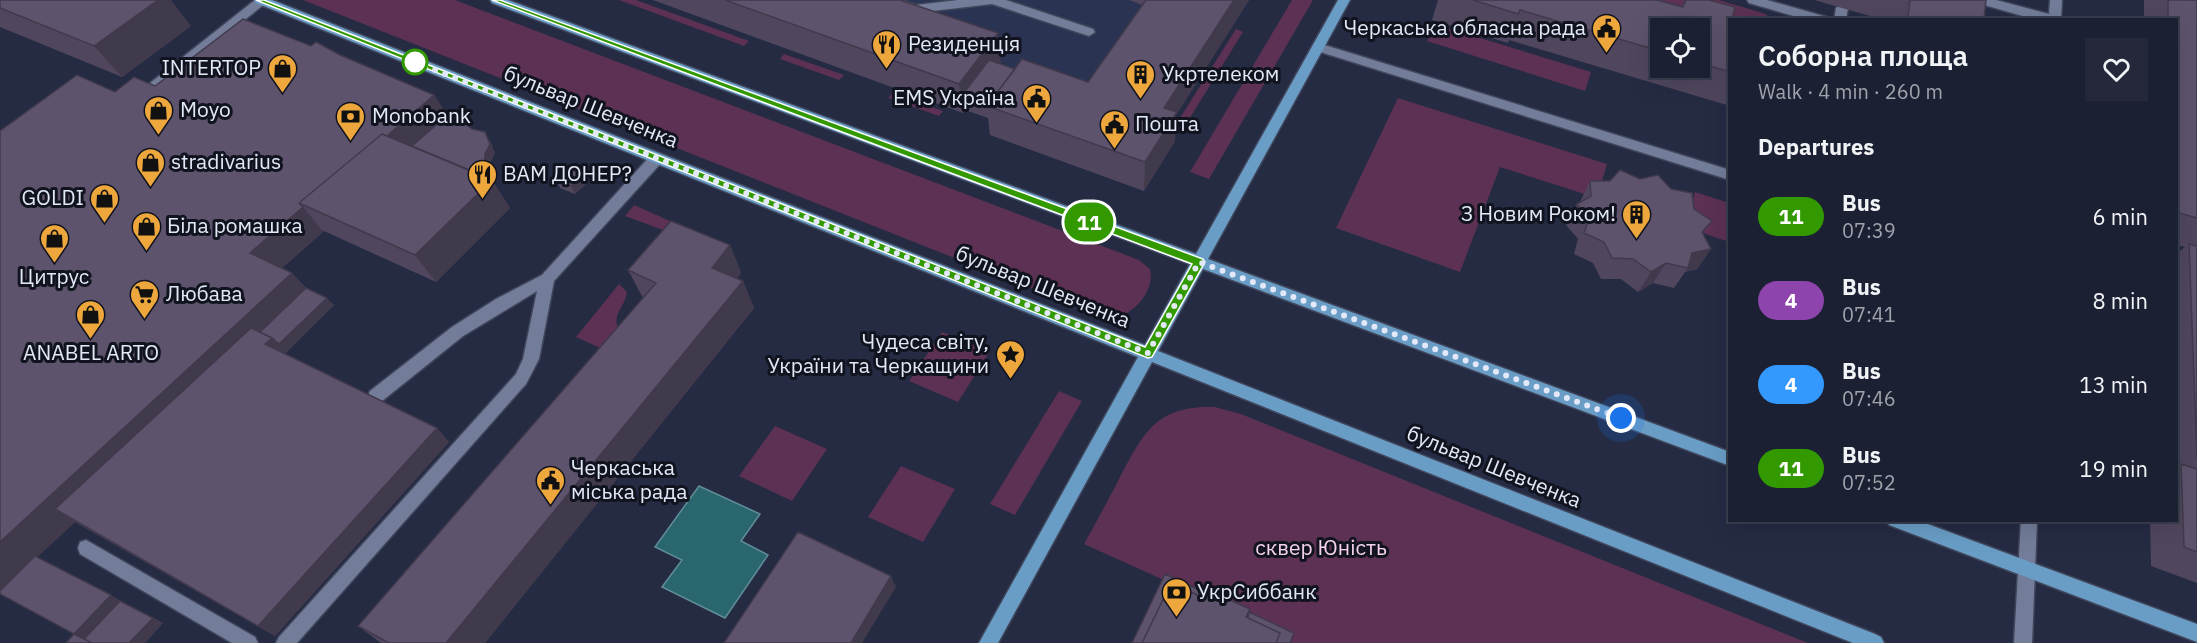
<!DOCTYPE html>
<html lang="en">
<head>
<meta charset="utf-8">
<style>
  body { margin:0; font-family:"IBM Plex Sans",sans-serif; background:#24283a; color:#f1f3f6; height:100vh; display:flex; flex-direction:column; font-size:22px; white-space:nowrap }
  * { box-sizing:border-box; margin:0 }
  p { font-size:20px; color:#a0a3ac }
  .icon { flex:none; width:33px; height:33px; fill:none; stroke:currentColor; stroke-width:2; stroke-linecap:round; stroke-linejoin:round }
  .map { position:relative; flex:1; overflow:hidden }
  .panel { position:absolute; left:1728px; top:18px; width:450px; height:504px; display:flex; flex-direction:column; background:#1b2032; border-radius:0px; box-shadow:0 6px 24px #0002,0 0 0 2px #393e4d }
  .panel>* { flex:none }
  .badge { padding:0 12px; border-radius:20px; font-size:21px; line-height:39px }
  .tools { position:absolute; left:1650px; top:18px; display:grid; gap:12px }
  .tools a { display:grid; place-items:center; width:60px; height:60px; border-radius:0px; background:#1b2032; box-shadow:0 6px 24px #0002,0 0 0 2px #393e4d; font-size:30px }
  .you { position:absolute; width:30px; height:30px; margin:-15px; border:4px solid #fff; border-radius:50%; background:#1a73e8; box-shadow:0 0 0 9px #1a73e833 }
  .map>.badge { position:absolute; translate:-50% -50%; box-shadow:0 0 0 3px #fff }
  h2 { padding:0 30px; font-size:22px; line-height:54px }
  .round { display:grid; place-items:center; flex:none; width:63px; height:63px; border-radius:0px; background:#24283a }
  .overview { display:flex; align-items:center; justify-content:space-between; height:102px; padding:0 30px }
  h1 { font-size:28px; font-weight:600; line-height:45px }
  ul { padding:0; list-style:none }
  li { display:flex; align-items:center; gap:18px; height:84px; padding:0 30px }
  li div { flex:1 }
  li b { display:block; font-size:22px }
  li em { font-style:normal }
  li .badge { min-width:66px; font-weight:700; text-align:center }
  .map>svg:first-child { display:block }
  .built { fill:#2a3351 }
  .green { fill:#5c3153 }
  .water { fill:#2a666d; stroke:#618d97; stroke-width:1.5 }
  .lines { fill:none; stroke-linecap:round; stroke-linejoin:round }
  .minor-casing { stroke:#40465b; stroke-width:3 }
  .major-casing { stroke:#40465b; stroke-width:3 }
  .minor { fill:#737d99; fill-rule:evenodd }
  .major { fill:#699dc6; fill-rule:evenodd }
  .wall { fill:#50475e; fill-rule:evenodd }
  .shaded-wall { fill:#413a4c }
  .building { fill:#5d536d; stroke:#413a4c; stroke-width:1.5 }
  .line { fill:#390; stroke:#fff; stroke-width:1.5 }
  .walk { stroke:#e2e8f8; stroke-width:6; stroke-dasharray:0 10.8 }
  .stop-dot { fill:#fff; stroke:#390; stroke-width:3 }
  .labels { text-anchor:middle; stroke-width:6; stroke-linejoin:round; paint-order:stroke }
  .poi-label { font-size:21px; fill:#e2e8f8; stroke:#11141f; text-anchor:start }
  .street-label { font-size:21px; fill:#e2e8f8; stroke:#11141f }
  .park-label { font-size:21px; fill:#f5d1eb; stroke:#11141f }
</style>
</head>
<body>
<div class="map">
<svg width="2197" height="643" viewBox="0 0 2197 643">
  <rect width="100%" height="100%" fill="#242b43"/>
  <path class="built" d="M652 0H1249L1163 136 1175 141 1144 191 990 135 999 122 965 110 963 113Z"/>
  <path class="green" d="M303 0H455L1139 260 1150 269C1156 292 1130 320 1106 318Z
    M619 0H636L749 41 744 46Z
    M1292 0H1313L1209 179 1190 172Z
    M1650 0H1719L1766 14 1770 19 1730 20Z
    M1435 24 1591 72 1585 91 1427 41Z
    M1236 29 1243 32 1188 121 1180 118Z
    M784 54 844 75 839 80 780 59Z
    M893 93 943 111 939 116 888 98Z
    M1398 98 1607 164 1597 198 1500 167 1460 272 1336 228Z
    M1695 192 1729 203V242L1685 227Z
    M634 205 670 221 663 230 625 216Z
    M619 284 627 292C625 309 608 316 622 334L607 351 576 337Z
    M942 332 990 351 958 402 909 381Z
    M1059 391 1082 401 1015 515 990 504Z
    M1215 407 1241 414 1808 643H1290L1292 638 1084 544C1096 522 1108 501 1119 479 1144 432 1156 405 1215 407Z
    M775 426 827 449 792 501 739 476Z
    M901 466 955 489 923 542 868 517Z"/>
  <path class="water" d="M699 486 760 514 741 541 768 555 725 618 662 587 682 560 655 547Z"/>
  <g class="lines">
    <defs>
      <path id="minor" d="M255 0 268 1 145 101H135L133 98 135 95Z
        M881 0H901L916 5 958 0H1006L1093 29 1095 32 1089 36 992 4 916 13 883 3Z
        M1747 0H1767L1827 17 1829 20H1807L1749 3Z
        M1975 0H1996L2049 14 2050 0H2062L2061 20H2037L1977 3Z
        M1842 4 1848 8 1846 20H1834L1836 8Z
        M1318 43 1730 170V180L1314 50 1312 47Z
        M657 153 664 158 662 162 554 281 539 359 526 384 297 643H276L279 637 516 374 523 359 537 291 463 336 382 401 376 403 370 401 368 396 370 391 452 327 496 299 542 275 652 154Z
        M2021 520H2037L2032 643H2014Z
        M86 540 255 637 258 643H232L80 554 78 548 80 542Z"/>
      <path id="major" d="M254 0H272L1145 345 1190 264 492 3 490 0H508L1196 254 1338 0H1350L1208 259 1730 452V466L1203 269 1158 351 1875 634 1881 637 1884 643H1853L1152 362 998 643H979L1138 357 256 3Z
        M1887 520H1917L2197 624V642L1889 525Z"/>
    </defs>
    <use href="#minor" class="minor-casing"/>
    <use href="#major" class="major-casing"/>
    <use href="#minor" class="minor"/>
    <use href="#major" class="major"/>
  </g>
  <path class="wall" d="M0 0 191 26 122 77 0 27Z
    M653 0H900L1001 63 1000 64 1015 69 1088 82 1142 5 1129 0H1249L1176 115 1175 141 1144 191 990 135 988 118 965 110 963 113Z
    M1438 0H1657L1681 7 1685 0H1709L1730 20V106L1509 40 1508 43 1432 20ZM1660 28H1700V68H1660Z
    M1814 0H1986L1984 20H1884Z
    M2144 0H2197V583L2151 566 2150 520H2176V254L2185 247 2176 245V20H2144Z
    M311 46 340 55 434 95 447 115 472 129 490 141 495 153 490 163 489 178 492 180 510 208 436 282 324 231 282 268 292 273 306 288 334 305 284 354 437 428 449 442 275 636 75 522 37 557 163 623 145 643H66L74 634 0 594 115 92 155 86Z
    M556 179 587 183 575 194 560 188Z
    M1640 179 1671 189 1694 209 1703 234 1711 249 1697 269 1685 272 1674 288 1653 283 1638 292 1621 279H1601L1593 263 1574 254 1578 239 1566 225 1577 204 1580 202 1590 181H1610Z
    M730 245 741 273 737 278 743 281 754 308 485 643H381L358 626 643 298 628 270Z"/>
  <path class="shaded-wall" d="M158 0H171L191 26 122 77 94 46Z
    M1234 0H1249L1176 115 1175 141 1144 191 1145 162 1164 108Z
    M998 33 1001 63 974 98 963 94 965 110 963 113 959 84Z
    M434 95 450 120 401 155 306 205Z
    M485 132 495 153 490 163 489 183 492 180 510 208 436 282 415 255Z
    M583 174 587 183 575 194 571 186Z
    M303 207 322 230 324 231 272 277 250 253Z
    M730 245 741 273 723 295 712 268Z
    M1711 249 1697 269 1685 272 1688 268 1692 253Z
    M1666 263 1653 283 1638 292 1651 272Z
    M292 273 313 296 55 509 75 522 0 592V542Z
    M743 281 754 308 485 643H446Z
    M327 298 334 305 280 359 265 344 272 338Z
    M437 428 449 442 275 636 258 626Z
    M891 576 896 587 862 643H851Z
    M111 595 131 607 92 643 74 634Z
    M153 618 163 623 145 643H129Z"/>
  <path class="building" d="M0 0H158L94 46 0 8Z
    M725 0H900L998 33 959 84Z
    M1146 0H1234L1164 108 1177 112 1145 162 987 106 1022 59 1088 82Z
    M1473 0H1657L1683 7 1686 0H1709L1735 7 1732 20H1730V72L1700 63V28H1660V51L1520 10 1518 14Z
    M1910 0H1986L1984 20H1895L1908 17Z
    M2168 0H2197V218L2176 212V20H2168Z
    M243 19 311 46 316 42 340 55 434 95 387 136 382 134 299 203 303 207 250 253 292 273 0 542V131L77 75 115 92 134 77 155 86Z
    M989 60 1015 69 989 103 963 94Z
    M451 112 472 129 485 132 490 144 485 154 484 176 412 146Z
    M382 134 492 180 415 255 299 203Z
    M568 168 583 174 571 186 556 179Z
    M1620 170 1640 179 1658 175 1671 189 1692 193 1694 209 1712 221 1702 232 1711 249 1692 253 1688 268 1666 263 1651 272 1633 259 1612 258 1604 242 1584 233 1589 219 1577 204 1591 196 1590 181H1610Z
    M671 221 730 245 712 268 743 281 446 643H389L358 626 656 283 628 270Z
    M2189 244 2197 246V459Z
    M306 288 327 298 279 344 272 338 260 332Z
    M251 328 272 338 265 344 437 428 258 626 55 509Z
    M2181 464 2197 469V552L2184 547Z
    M798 532 891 576 851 643H724Z
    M35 556 111 595 74 634 0 594V591Z
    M1165 574 1206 593 1204 598 1171 583 1142 643H1132Z
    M1171 583 1204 598 1208 590 1250 609 1246 617 1280 633 1276 643H1142Z
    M120 601 153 618 129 643H92L84 639Z
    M1249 612 1294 633 1290 643H1276L1280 633 1248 618Z
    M74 634 92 643H66Z"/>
  <path class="line" d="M256 0H264L1145 347 1192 264 492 0H500L1203 259 1205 262 1152 357 1148 358Z"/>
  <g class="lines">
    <path class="walk" d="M415 62 1148 353 1199 262 1621 418"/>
  </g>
  <defs>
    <symbol id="civic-pin" viewBox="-11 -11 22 30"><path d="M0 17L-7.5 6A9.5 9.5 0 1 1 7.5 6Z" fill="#eea73c" stroke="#11141f"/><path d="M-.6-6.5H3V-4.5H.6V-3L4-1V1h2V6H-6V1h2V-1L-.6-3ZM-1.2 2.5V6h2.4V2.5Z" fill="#111"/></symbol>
    <symbol id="restaurant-pin" viewBox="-11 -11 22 30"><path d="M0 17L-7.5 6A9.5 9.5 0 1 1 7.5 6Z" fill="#eea73c" stroke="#11141f"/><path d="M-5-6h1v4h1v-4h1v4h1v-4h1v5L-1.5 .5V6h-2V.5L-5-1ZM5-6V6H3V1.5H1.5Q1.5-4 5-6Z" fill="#111"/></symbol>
    <symbol id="shop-pin" viewBox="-11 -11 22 30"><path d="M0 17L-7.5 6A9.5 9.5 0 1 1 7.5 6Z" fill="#eea73c" stroke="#11141f"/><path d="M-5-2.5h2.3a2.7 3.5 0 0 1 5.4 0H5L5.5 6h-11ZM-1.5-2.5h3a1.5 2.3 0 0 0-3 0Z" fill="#111"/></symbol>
    <symbol id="building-pin" viewBox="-11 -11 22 30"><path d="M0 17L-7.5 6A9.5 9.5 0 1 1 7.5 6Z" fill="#eea73c" stroke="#11141f"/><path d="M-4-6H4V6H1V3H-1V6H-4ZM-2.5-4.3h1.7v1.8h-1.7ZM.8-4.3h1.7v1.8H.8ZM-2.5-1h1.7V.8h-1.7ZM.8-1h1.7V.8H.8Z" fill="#111"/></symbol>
    <symbol id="bank-pin" viewBox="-11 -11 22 30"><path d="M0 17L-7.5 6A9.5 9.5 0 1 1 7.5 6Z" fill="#eea73c" stroke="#11141f"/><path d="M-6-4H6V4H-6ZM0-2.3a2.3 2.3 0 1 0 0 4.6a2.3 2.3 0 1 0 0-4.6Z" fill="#111"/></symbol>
    <symbol id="supermarket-pin" viewBox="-11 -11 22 30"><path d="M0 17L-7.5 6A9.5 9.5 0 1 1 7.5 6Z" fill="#eea73c" stroke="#11141f"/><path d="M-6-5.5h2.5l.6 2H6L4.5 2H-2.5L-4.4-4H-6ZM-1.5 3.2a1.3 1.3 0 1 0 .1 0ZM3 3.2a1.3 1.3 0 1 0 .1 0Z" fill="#111"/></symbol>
    <symbol id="sight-pin" viewBox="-11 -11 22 30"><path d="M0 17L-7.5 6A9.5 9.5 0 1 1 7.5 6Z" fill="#eea73c" stroke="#11141f"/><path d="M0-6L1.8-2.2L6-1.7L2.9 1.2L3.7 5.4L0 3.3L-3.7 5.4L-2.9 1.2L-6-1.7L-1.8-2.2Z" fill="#111"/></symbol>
  </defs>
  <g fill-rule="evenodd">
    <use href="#civic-pin" x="1590" y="12" width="33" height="45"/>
    <use href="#restaurant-pin" x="870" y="28" width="33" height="45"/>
    <use href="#shop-pin" x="266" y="52" width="33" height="45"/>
    <use href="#building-pin" x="1124" y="58" width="33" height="45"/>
    <use href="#civic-pin" x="1020" y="82" width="33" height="45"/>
    <use href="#shop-pin" x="142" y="94" width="33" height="45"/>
    <use href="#bank-pin" x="334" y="100" width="33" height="45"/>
    <use href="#civic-pin" x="1098" y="108" width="33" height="45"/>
    <use href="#shop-pin" x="134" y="146" width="33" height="45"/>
    <use href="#restaurant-pin" x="466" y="158" width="33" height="45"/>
    <use href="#shop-pin" x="88" y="182" width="33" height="45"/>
    <use href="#building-pin" x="1620" y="198" width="33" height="45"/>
    <use href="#shop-pin" x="130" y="210" width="33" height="45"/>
    <use href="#shop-pin" x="38" y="222" width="33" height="45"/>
    <use href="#supermarket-pin" x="128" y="278" width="33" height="45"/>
    <use href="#shop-pin" x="74" y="298" width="33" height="45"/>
    <use href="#sight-pin" x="994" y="338" width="33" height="45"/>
    <use href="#civic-pin" x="534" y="464" width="33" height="45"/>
    <use href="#bank-pin" x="1160" y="576" width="33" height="45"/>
  </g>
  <circle class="stop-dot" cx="415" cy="62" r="12"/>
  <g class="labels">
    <g class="poi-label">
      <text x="1586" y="35" text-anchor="end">Черкаська обласна рада</text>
      <text x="908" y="51">Резиденція</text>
      <text x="261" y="75" text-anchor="end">INTERTOP</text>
      <text x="1162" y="81">Укртелеком</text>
      <text x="1015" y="105" text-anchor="end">EMS Україна</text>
      <text x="180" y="117">Moyo</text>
      <text x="372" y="123">Monobank</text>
      <text x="1135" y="131">Пошта</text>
      <text x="171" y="169">stradivarius</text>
      <text x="503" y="181">ВАМ ДОНЕР?</text>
      <text x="84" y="205" text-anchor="end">GOLDI</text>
      <text x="1616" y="221" text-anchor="end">З Новим Роком!</text>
      <text x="167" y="233">Біла ромашка</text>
      <text x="54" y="284" text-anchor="middle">Цитрус</text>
      <text x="166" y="301">Любава</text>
      <text x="989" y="349" text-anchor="end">Чудеса світу,<tspan x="989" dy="24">України та Черкащини</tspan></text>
      <text x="91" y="360" text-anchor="middle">ANABEL ARTO</text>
      <text x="571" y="475">Черкаська<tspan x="571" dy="24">міська рада</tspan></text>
      <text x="1197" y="599">УкрСиббанк</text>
    </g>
    <g class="street-label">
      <text transform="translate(591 107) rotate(22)" y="7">бульвар Шевченка</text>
      <text transform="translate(1043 287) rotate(22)" y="7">бульвар Шевченка</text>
      <text transform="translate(1494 467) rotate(22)" y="7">бульвар Шевченка</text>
    </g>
    <g class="park-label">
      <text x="1321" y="555">сквер Юність</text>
    </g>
  </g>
</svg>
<div class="tools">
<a><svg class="icon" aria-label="locate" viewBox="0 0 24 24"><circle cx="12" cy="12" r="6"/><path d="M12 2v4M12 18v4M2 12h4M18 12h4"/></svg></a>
</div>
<div class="you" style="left:1621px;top:418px"></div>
<b class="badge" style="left:1089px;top:222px;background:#390;color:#fff">11</b>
<section class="panel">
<div class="overview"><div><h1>Соборна площа</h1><p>Walk · 4 min · 260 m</p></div><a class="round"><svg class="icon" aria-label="heart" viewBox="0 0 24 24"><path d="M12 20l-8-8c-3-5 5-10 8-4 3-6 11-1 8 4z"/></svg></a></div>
<h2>Departures</h2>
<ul>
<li><span class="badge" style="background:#390;color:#fff">11</span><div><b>Bus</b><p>07:39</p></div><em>6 min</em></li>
<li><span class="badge" style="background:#8e44ad;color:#fff">4</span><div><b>Bus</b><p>07:41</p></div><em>8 min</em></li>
<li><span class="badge" style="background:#39f;color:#fff">4</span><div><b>Bus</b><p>07:46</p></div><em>13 min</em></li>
<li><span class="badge" style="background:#390;color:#fff">11</span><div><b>Bus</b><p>07:52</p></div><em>19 min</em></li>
</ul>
</section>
</div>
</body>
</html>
